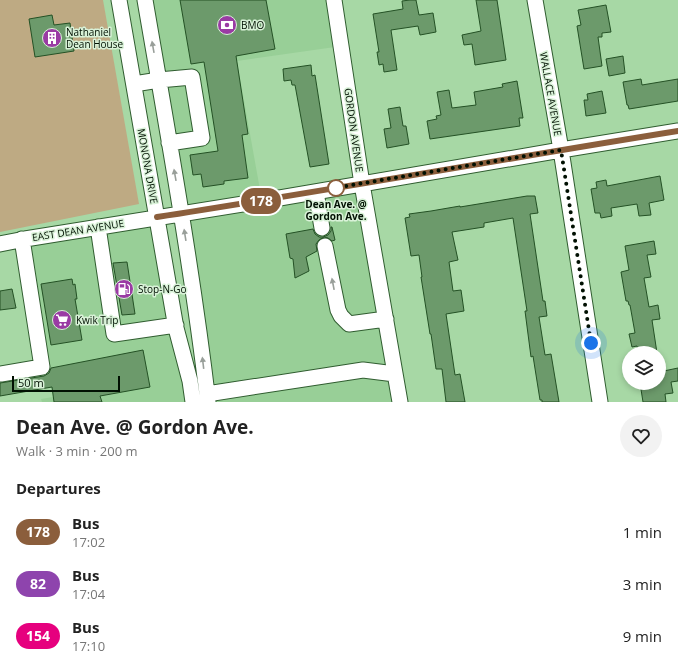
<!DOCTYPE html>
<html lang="en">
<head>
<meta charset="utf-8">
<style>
  body { margin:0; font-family:"Open Sans",sans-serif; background:#f2f2f2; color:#222; height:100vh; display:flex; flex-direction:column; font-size:15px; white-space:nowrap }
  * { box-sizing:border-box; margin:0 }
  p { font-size:13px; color:#767676 }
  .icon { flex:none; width:22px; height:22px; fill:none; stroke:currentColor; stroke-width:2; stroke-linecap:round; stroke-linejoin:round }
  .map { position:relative; height:402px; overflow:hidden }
  .sheet { display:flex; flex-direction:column; background:#fff; flex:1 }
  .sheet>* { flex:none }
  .badge { padding:0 8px; border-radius:13px; font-size:14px; line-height:26px }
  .tools { position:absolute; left:622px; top:346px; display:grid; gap:8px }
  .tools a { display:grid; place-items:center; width:44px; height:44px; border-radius:50%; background:#fff; box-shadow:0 2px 6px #0003; font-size:20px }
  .scale { position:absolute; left:12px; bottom:10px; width:108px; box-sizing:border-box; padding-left:4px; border:2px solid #011002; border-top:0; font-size:11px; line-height:14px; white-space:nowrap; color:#011002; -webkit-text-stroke:3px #d9f2d8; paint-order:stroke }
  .you { position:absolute; width:20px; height:20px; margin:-10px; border:3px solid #fff; border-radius:50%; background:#1a73e8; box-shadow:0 0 0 6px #1a73e833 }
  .map>.badge { position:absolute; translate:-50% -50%; box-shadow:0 0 0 2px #fff }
  h2 { padding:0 16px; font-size:15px; line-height:36px }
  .round { display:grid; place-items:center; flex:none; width:42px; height:42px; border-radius:21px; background:#f2f2f2 }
  .overview { display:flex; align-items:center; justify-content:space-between; height:68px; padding:0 16px }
  h1 { font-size:19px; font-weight:700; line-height:30px }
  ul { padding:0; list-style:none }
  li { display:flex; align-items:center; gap:12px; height:52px; padding:0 16px }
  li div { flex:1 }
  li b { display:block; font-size:15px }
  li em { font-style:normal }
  li .badge { min-width:44px; font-weight:700; text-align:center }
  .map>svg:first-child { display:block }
  .built { fill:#98cf97 }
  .green { fill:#beaa83 }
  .building { fill:#6c9a6b; stroke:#245125 }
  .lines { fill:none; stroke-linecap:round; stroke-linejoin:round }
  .minor-casing { stroke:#305d30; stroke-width:17 }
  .minor { stroke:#fff; stroke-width:15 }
  .oneway { fill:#999f9a }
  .line-casing { stroke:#fff; stroke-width:9 }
  .line { stroke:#8b5e3c; stroke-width:6 }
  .walk { stroke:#011002; stroke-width:4; stroke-dasharray:0 7.2 }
  .stop-dot { fill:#fff; stroke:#8b5e3c; stroke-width:2 }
  .labels { text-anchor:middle; stroke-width:3; stroke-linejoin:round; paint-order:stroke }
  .poi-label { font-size:10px; fill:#011002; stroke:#d9f2d8; text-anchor:start }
  .street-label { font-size:10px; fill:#011002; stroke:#d9f2d8 }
  .stop-label { font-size:10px; font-weight:bold; fill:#011002; stroke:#d9f2d8 }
</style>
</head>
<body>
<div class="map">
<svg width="678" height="402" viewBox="0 0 678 402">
  <rect width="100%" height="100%" fill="#a7d8a5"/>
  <path class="built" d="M145 0H334L342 46 237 61 262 201 362 184 400 402H208Z
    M157 217 193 402H42L41 399 53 397 25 239Z"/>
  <path class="green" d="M0 0H103L139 204 0 232Z"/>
  <path class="building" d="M180 0H266L275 49 236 56 248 134 242 135 248 178 224 181V184L203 187 201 174 193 175 190 155 218 151 204 62 191 64Z
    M410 0H416L419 15 433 13 436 32 420 35 418 26 391 30 397 70 384 72 383 64 379 65 377 52H379L373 14 403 9 402 1Z
    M476 0H497L506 60 475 65 472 44 464 45 462 35 481 31Z
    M606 5 611 32 602 33V37H598L602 66 584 69 577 26 581 25 578 10Z
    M52 15 54 25 70 23 74 51 35 57 29 19Z
    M623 56 625 73 609 76 606 59Z
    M311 65 312 76 315 75 329 164 310 167 295 85H292L291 80 284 81 283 69Z
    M641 79 642 85 678 79V101L629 109 628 105H627L623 82Z
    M517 81 523 118H519L520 126 430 139 427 121 437 119 436 116 441 115 437 92 449 90 452 108 476 105 474 92 503 87 502 84Z
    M602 91 606 113 586 116 584 100H588L587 94Z
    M400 107 403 126H406L409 144 387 148 384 129 391 128 388 109Z
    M660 176 664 200 649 203 651 215 639 216 637 204 611 208 612 216 601 218 600 213H595L591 189 597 188 596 182 606 180 607 186Z
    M527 196H535L538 213 530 214 543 301H545L547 316 539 317 545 355 551 354 559 402H542V400H540L533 356 531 357 525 311H527L513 218 484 223V227L452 232 458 260 449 262 453 291 461 290 464 311 446 314 455 375 460 374 465 402H446L442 369H436L431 334H430L421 277H422L419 255 411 256 405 218 410 217 409 214 431 211 460 206V207Z
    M331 227H332L335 240 332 241 328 238 324 237 319 240 316 244 317 251 306 257 309 271 295 278 293 259 290 258 286 234 313 229 315 234 319 237H323L328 235 331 231Z
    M654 241 656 254 647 255 651 277 644 278 649 307 658 305 660 319 652 320 657 353H638L637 346 632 347 629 334 635 333 630 305H629L628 301H626L621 272 629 270 625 246Z
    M127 262 135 314 122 315 113 263Z
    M72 279 73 285 75 284 77 299H75L82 340 51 345 41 284Z
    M12 289 16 308 0 310V291Z
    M143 350 150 387 100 396 102 402H54L52 387 0 396V383L44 376 49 373 51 368Z
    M678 368V381L671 382 673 393 665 394 666 402H643L640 383H659V372Z"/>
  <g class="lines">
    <defs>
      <path id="minor" d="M119 0 176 328 190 381 193 402
        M145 0C168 134 192 267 208 402
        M334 0 362 184 400 402
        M535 0 561 150 600 402
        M134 84 159 80 192 77 202 138 169 143
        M316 192 322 228
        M98 227 114 334 176 325
        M0 244 25 239 262 201 561 150 678 131
        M325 246 338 310 341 316 349 324 386 319
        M1 374 42 367 22 239
        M207 394 363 370 395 374"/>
    </defs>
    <use href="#minor" class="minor-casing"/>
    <use href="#minor" class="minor"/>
  </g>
  <defs><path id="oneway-solid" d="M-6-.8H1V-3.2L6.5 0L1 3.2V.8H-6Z"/></defs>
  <g class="oneway">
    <use href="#oneway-solid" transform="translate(153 47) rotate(-100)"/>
    <use href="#oneway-solid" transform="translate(175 175) rotate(-100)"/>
    <use href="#oneway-solid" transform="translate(185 235) rotate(-99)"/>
    <use href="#oneway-solid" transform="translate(333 284) rotate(-101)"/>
    <use href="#oneway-solid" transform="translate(203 363) rotate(-97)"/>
  </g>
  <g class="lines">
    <defs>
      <path id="line" d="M157 217C331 190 504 159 678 131"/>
    </defs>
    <use href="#line" class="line-casing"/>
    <use href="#line" class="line"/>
    <path class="walk" d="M336 188H334L561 150 591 343"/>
  </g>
  <defs>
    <symbol id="bank-disc" viewBox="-11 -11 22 22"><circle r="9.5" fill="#9a3ba4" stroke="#d9f2d8"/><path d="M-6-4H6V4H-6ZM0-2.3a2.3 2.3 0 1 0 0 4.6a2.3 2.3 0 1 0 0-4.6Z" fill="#fff"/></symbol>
    <symbol id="building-disc" viewBox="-11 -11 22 22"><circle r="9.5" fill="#9a3ba4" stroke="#d9f2d8"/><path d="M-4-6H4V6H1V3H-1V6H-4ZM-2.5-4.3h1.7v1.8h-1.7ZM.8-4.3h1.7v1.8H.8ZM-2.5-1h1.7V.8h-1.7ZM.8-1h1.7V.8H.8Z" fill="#fff"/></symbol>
    <symbol id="fuel-disc" viewBox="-11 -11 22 22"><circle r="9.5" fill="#9a3ba4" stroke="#d9f2d8"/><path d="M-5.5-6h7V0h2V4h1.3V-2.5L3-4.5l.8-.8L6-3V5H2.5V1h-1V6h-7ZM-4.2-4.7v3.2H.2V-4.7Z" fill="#fff"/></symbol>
    <symbol id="supermarket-disc" viewBox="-11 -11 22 22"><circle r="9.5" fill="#9a3ba4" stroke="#d9f2d8"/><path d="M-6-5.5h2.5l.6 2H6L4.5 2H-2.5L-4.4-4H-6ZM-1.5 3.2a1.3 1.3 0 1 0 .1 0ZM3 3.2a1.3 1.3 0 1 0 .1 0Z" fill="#fff"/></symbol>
  </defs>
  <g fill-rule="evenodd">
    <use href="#bank-disc" x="216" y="14" width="22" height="22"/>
    <use href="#building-disc" x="41" y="27" width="22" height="22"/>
    <use href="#fuel-disc" x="113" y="278" width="22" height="22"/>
    <use href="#supermarket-disc" x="51" y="309" width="22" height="22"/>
  </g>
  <circle class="stop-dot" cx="336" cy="188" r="8"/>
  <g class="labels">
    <g class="poi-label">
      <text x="241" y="29">BMO</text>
      <text x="66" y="36">Nathaniel<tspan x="66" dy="12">Dean House</tspan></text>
      <text x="138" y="293">Stop-N-Go</text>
      <text x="76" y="324">Kwik Trip</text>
    </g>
    <g class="street-label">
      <text transform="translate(551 94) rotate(80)" y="4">WALLACE AVENUE</text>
      <text transform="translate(354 130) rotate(82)" y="4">GORDON AVENUE</text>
      <text transform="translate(148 166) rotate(80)" y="4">MONONA DRIVE</text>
      <text transform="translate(78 230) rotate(-9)" y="4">EAST DEAN AVENUE</text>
    </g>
    <g class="stop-label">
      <text x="336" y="208">Dean Ave. @<tspan x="336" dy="12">Gordon Ave.</tspan></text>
    </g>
  </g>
</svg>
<div class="tools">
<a><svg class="icon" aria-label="layers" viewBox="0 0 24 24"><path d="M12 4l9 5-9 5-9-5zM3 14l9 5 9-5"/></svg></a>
</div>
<div class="scale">50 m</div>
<div class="you" style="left:591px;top:343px"></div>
<b class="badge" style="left:261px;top:201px;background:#8b5e3c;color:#fff">178</b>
</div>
<section class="sheet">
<div class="overview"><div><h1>Dean Ave. @ Gordon Ave.</h1><p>Walk · 3 min · 200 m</p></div><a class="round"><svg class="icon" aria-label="heart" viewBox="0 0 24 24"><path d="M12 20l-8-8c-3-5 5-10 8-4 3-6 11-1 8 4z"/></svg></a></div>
<h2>Departures</h2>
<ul>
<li><span class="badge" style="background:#8b5e3c;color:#fff">178</span><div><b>Bus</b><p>17:02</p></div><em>1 min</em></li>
<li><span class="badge" style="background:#8e44ad;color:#fff">82</span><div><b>Bus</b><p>17:04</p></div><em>3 min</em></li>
<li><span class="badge" style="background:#e6007e;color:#fff">154</span><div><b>Bus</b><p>17:10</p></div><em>9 min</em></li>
</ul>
</section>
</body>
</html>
